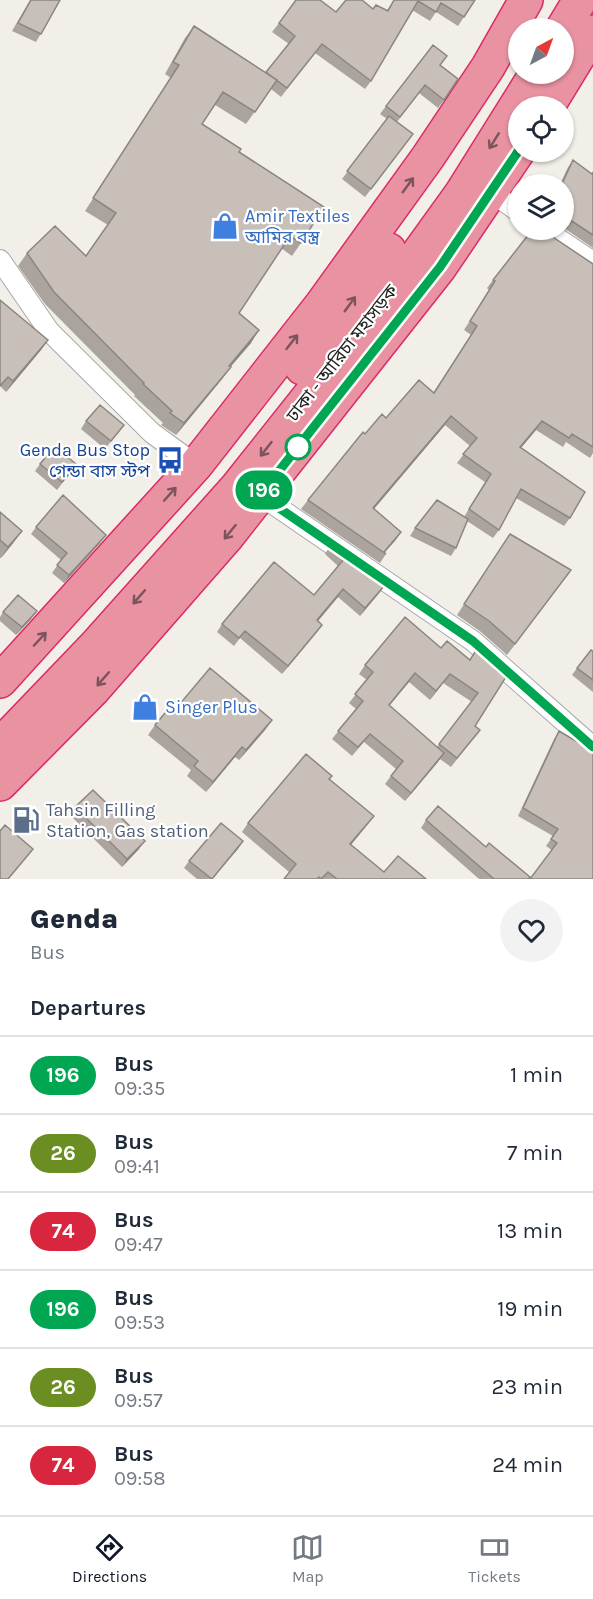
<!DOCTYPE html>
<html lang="en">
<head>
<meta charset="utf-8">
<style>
  body { margin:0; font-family:Karla,"Noto Sans Bengali",sans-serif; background:#f2f2f3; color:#1f2937; height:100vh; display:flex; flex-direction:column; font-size:22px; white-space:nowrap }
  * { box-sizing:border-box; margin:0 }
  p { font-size:20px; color:#747a83 }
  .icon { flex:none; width:33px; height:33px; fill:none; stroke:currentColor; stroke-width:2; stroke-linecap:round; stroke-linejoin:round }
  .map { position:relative; height:879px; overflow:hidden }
  .drawer { display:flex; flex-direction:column; background:#fff; flex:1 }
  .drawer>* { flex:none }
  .badge { padding:0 12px; border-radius:20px; font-size:21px; line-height:39px }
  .needle { width:39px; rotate:41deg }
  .tools { position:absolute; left:508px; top:18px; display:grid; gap:12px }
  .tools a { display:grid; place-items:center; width:66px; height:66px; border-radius:50%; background:#fff; box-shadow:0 2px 4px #0004; font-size:30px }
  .map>.badge { position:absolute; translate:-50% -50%; box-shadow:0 0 0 3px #fff }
  h2 { padding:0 30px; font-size:22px; line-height:54px }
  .round { display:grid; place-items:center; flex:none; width:63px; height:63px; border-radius:32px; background:#f2f2f3 }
  .head { display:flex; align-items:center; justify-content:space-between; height:102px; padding:0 30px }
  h1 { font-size:28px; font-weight:800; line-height:45px }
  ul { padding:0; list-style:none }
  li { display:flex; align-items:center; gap:18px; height:78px; padding:0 30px; border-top:2px solid #e0e1e3 }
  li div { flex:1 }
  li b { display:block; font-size:22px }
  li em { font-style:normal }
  li .badge { min-width:66px; font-weight:700; text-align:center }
  .tabs { display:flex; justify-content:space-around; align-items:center; height:84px; border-top:2px solid #e0e1e3; background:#fff; font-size:16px; color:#747a83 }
  .tabs a { display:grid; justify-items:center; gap:3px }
  .tabs .active { color:#111827 }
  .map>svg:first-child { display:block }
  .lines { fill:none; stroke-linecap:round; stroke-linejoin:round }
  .street-casing { stroke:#a9a9a9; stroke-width:22 }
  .highway-casing { stroke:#dc2a67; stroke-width:36 }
  .street { stroke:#fff; stroke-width:20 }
  .highway { stroke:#e892a2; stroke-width:33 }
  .wall { fill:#aba49e; fill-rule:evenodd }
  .shaded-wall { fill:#8b8681 }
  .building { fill:#c7bfb8; stroke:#8b8681; stroke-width:1.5 }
  .oneway { stroke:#7b545c }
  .line-casing { stroke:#fff; stroke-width:14 }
  .line { stroke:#00a651; stroke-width:9 }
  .stop-dot { fill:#fff; stroke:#00a651; stroke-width:3 }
  .labels { text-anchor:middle; stroke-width:4.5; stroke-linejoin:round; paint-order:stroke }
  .shop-label { font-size:18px; fill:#366cbe; stroke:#fff; text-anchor:start }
  .street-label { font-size:18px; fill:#222; stroke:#fff }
  .transit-label { font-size:18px; fill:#164399; stroke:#fff; text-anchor:end }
  .service-label { font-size:18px; fill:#4e5e75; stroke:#fff; text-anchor:start }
</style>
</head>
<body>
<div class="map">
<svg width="593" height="879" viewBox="0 0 593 879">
  <rect width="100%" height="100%" fill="#f2efe9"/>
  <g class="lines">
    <defs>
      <path id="street" d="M491 192 519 212
        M545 230 593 262
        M0 260 49 331 152 433 196 465
        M260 495 473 641 593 747"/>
      <path id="highway" d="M563 28 580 0
        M548 106 593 32
        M302 368 389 250
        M0 681 196 465 322 304 428 157 488 67 526 0
        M0 745 96 645 237 487 376 312 461 194 536 74
        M0 784 94 689 226 538 440 267 519 150"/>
    </defs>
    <use href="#street" class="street-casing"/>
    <use href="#highway" class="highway-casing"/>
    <use href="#street" class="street"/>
    <use href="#highway" class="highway"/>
  </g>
  <path class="wall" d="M30 0H60L36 42 12 31Z
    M394 0H475L458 26 436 12 430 21 412 10 371 81 365 89 315 53 281 97 271 89 246 124 215 105 202 124 239 152 301 243 292 256 281 248 239 313 251 343 230 367 222 379 176 435 161 425 163 423 134 396 135 395 45 304 18 266 27 253 86 256 108 225 85 211 171 78 165 74 185 38 194 26 266 73 289 44 272 32 279 23 336 12 373 9 387 10Z
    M440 65 444 100 438 108 419 93 397 122 413 134 365 197 342 179 387 119 380 114 386 106Z
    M573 160 592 174 593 172V248L564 228V184H560L567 169Z
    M544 231 593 264V453L590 458 566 442 563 447 536 430 521 448 570 518 564 526 516 498 499 530 493 538 467 521 456 548 451 556 410 536 415 528 464 517 485 482 457 463 470 446 445 425 374 509 401 532 384 553 386 554 380 563 301 509 308 500 365 434 386 418 434 392 471 335 464 330 489 290 487 288 493 280Z
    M0 300 48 340 41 350 6 392 1 387Z
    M86 421 124 425 105 449 81 429Z
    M40 464 71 472 57 490 35 471Z
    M0 512 14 542 1 558H0Z
    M36 527 100 543 64 583 52 573 61 560 31 534Z
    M510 534 571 570 507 655 481 632 457 615Z
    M330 546 380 592 360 616 338 597 318 621 317 632 282 674 240 638 234 646 217 632 222 624 314 595 338 566 325 554Z
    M3 612 31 619 16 635 0 621V617Z
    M441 648 496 670 475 726 480 730 451 767 440 759 405 801 385 784 396 769 364 742 352 756 332 739 356 709 349 703 367 680 359 674 365 665ZM409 682 430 700 443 683 472 702 437 747 389 706Z
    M593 651V692L572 675 577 668Z
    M179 705 272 720 265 730 239 760 235 757 206 792 187 776 191 770 148 735 155 725Z
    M559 731 593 879 546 846 553 836 518 816 554 739Z
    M330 779 367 825 351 845 384 872 426 879H284L289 872 242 832 248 823Z
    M75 807 139 849 122 867 70 815Z
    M426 820 486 847 528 879H479L421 828Z
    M243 841 212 879H197L184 868 189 861Z"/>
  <path class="shaded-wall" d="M259 330 251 343 221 378 229 366Z
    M48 340 41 350 6 392 13 381Z
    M231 367 222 379 176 435 184 423Z
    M451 416 445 425 367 517 373 508Z
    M542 421 536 430 514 456 520 447Z
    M22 531 14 542 1 558 8 547Z
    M401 532 395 541 384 553 383 552Z
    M106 535 100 543 64 583 69 575Z
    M386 584 380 592 360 616 365 608Z
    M343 589 338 597 312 628 317 620Z
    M37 611 31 619 16 635 22 627Z
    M322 625 317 632 282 674 288 666Z
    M415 673 409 682 382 714 389 705Z
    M450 674 443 683 430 700 436 691Z
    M272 720 265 730 239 760 246 750Z
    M242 747 235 757 206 792 213 782Z
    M444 753 438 762 405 801 411 793Z
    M374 816 367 825 344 853 350 844Z
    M145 841 139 849 122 867 127 859Z
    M243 841 238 849 212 879H211Z"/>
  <path class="building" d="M31 0H60L41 34 18 23Z
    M296 0H320L336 12 346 0H362L373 9 376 5 388 11 394 0H475L464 17 441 3 436 12 418 1 371 81 322 44 287 88 266 72 295 36 279 23Z
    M194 26 277 80 255 112 223 92 202 124 241 149 239 152 324 207 301 243 290 236 239 313 259 330 229 366 231 367 184 423 170 413 172 411 143 384 144 383 54 292 27 253 55 226 86 256 116 213 93 198 179 65 173 62Z
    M433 45 447 56 440 65 458 79 444 100 425 85 400 117 386 106Z
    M389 116 413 134 371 189 347 171Z
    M573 160 592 174 593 172V235L564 216V184H562Z
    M532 230H543L544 231 593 264V447L572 434 569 438 542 421 520 447 585 492 570 518 521 489 499 530 469 509 491 474 463 454 477 438 451 416 373 508 401 532 384 552 386 554 308 500 363 432 365 434 382 414 386 418 419 380 434 393 477 326 470 321 495 281 493 280Z
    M0 300 48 340 13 381 8 377 0 386Z
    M100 405 124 425 111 441 86 421Z
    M55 446 77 465 62 482 40 464Z
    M63 495 106 535 69 575 57 565 67 553 36 527Z
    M437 500 468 519 456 548 415 528Z
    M0 512 22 531 8 547 0 540Z
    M510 534 571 570 515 644 489 621 464 604Z
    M330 546 386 584 365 608 343 589 317 620 322 625 288 666 245 631 239 638 222 624 274 562 314 595 344 559Z
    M18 595 37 611 22 627 3 612Z
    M405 617 441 648 447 641 470 660 478 647 499 666 496 670 506 677 475 726 480 730 457 758 439 744 478 693 450 674 436 691 415 673 389 705 444 753 411 793 391 776 403 761 370 734 358 747 338 731 363 701 355 694 373 672 365 665Z
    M591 650 593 651V680L577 668Z
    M210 668 272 720 246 750 242 747 213 782 194 766 198 761 155 725 175 701 179 705Z
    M559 731 593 751V879H530L557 843 551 839 558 829 523 808Z
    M306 754 332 776 329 779 374 816 350 844 384 872 398 856 426 879H337L328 872 321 879 319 877 317 879H284L296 864 248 823Z
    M93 790 145 841 127 859 75 807Z
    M438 806 486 847 489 843 530 877 528 879H494L426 820Z
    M221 823 243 841 212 879 189 861Z
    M5 825 33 849 8 879H0V831Z"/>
  <defs><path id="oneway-shaft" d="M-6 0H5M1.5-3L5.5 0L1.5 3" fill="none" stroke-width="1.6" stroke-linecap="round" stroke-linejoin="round" transform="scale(1.5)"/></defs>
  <g class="oneway">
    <use href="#oneway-shaft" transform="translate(494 141) rotate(122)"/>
    <use href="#oneway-shaft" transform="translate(408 185) rotate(-54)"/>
    <use href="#oneway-shaft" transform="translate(350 304) rotate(-54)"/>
    <use href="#oneway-shaft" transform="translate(292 342) rotate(-52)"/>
    <use href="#oneway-shaft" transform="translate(266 449) rotate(128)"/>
    <use href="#oneway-shaft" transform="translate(170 494) rotate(-48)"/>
    <use href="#oneway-shaft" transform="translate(230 532) rotate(129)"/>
    <use href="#oneway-shaft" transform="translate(139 597) rotate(131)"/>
    <use href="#oneway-shaft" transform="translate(40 639) rotate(-47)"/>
    <use href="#oneway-shaft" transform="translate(103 679) rotate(131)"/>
  </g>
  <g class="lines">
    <defs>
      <path id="line" d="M519 150 440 267 260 495 473 641 593 747"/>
    </defs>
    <use href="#line" class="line-casing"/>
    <use href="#line" class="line"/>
  </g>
  <defs>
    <symbol id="shop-bare" viewBox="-9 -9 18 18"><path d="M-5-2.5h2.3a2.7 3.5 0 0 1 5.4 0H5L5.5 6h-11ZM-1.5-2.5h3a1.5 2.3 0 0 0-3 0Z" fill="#3f7fe0" stroke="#fff" stroke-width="2.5" paint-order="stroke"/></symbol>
    <symbol id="bus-bare" viewBox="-9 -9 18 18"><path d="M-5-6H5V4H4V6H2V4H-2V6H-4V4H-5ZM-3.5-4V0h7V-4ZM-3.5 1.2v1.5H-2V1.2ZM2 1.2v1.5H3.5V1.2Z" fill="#1a4fb4" stroke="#fff" stroke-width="2.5" paint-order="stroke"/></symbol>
    <symbol id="fuel-bare" viewBox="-9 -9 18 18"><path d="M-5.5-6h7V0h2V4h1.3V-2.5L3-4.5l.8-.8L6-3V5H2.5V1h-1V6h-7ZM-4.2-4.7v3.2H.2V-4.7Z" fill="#5c6f8a" stroke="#fff" stroke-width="2.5" paint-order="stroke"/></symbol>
  </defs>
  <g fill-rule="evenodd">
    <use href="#shop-bare" x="206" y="207" width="38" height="38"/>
    <use href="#bus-bare" x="151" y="441" width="38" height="38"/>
    <use href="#shop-bare" x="126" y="688" width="38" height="38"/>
    <use href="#fuel-bare" x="7" y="801" width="38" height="38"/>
  </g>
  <circle class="stop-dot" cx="298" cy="447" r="12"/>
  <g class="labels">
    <g class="shop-label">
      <text x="245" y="222">Amir Textiles<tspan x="245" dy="21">আমির বস্ত্র</tspan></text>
      <text x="165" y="713">Singer Plus</text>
    </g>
    <g class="street-label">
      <text transform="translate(342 353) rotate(-52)" y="6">ঢাকা - আরিচা মহাসড়ক</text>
    </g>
    <g class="transit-label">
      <text x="150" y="456">Genda Bus Stop<tspan x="150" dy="21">গেন্ডা বাস স্টপ</tspan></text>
    </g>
    <g class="service-label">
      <text x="46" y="816">Tahsin Filling<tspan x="46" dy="21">Station, Gas station</tspan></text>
    </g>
  </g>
</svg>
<div class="tools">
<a><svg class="needle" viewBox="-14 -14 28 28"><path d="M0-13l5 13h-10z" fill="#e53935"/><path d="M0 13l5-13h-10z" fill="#747a83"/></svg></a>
<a><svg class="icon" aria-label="locate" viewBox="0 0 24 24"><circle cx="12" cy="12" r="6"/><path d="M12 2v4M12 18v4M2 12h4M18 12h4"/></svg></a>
<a><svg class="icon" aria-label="layers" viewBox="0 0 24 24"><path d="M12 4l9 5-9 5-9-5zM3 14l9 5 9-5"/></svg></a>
</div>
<b class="badge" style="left:264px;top:490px;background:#00a651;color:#fff">196</b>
</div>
<section class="drawer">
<div class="head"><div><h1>Genda</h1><p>Bus</p></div><a class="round"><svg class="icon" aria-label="heart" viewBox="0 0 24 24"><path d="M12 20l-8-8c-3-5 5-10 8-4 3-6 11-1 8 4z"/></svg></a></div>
<h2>Departures</h2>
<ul>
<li><span class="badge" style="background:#00a651;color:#fff">196</span><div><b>Bus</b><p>09:35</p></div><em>1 min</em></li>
<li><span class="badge" style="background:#6b8e23;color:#fff">26</span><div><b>Bus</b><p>09:41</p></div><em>7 min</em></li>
<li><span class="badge" style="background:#d7263d;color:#fff">74</span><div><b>Bus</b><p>09:47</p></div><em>13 min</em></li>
<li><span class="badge" style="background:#00a651;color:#fff">196</span><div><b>Bus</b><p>09:53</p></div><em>19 min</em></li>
<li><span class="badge" style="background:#6b8e23;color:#fff">26</span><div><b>Bus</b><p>09:57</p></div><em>23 min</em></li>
<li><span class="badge" style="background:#d7263d;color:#fff">74</span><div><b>Bus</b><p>09:58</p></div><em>24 min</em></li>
</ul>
</section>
<nav class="tabs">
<a class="active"><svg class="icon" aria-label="directions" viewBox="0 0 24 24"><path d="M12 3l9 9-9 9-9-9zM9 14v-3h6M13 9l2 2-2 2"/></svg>Directions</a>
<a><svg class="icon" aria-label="map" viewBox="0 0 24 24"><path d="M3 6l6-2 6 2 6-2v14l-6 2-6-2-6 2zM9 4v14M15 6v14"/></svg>Map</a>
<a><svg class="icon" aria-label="tickets" viewBox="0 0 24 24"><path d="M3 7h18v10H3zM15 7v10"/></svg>Tickets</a>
</nav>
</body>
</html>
